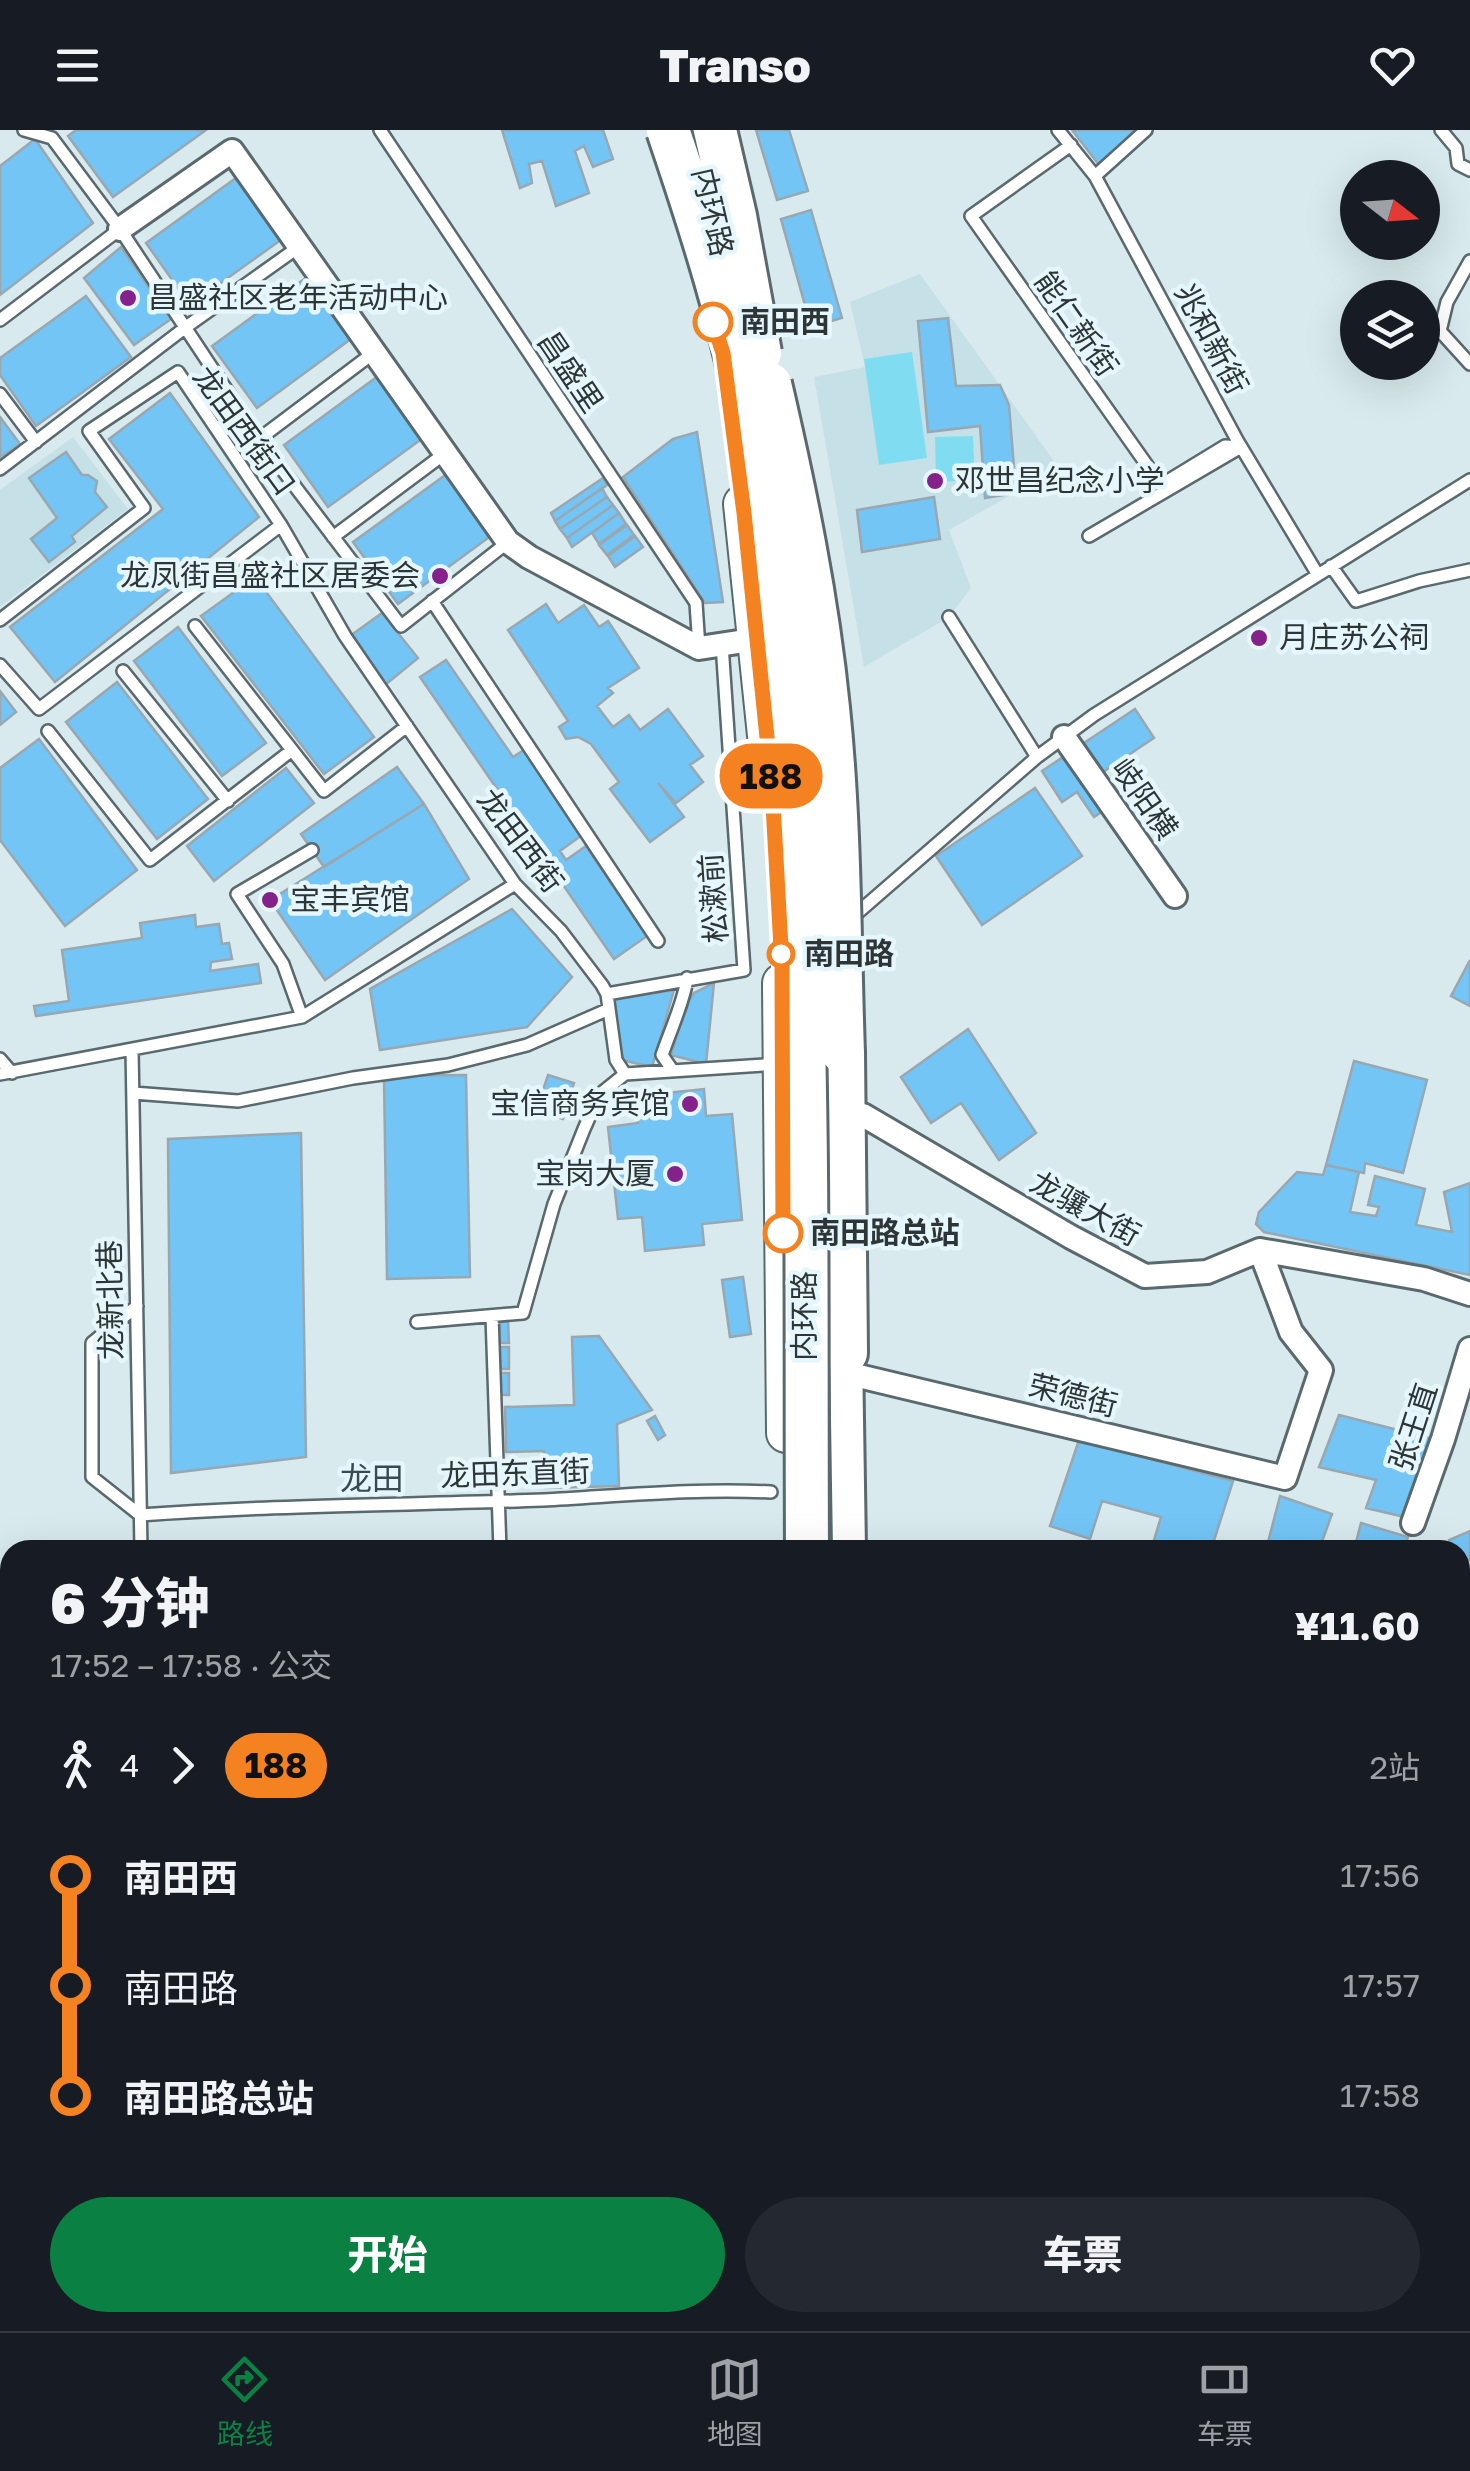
<!DOCTYPE html>
<html lang="zh">
<head>
<meta charset="utf-8">
<style>
  body { margin:0; font-family:"Golos Text","Noto Sans SC",sans-serif; background:#242831; color:#f1f3f6; height:100vh; display:flex; flex-direction:column; font-size:38px; white-space:nowrap }
  * { box-sizing:border-box; margin:0 }
  p { font-size:32px; color:#9ea1a6 }
  .icon { flex:none; width:55px; height:55px; fill:none; stroke:currentColor; stroke-width:2; stroke-linecap:round; stroke-linejoin:round }
  .map { position:relative; flex:1; overflow:hidden }
  .details { position:absolute; left:0px; top:1410px; width:1470px; height:792px; display:flex; flex-direction:column; background:#171b24; border-radius:30px 30px 0 0; box-shadow:0 10px 40px #0002 }
  .details>* { flex:none }
  .badge { padding:0 20px; border-radius:32px; font-size:35px; line-height:65px }
  .needle { width:65px; rotate:107deg }
  .controls { position:absolute; left:1340px; top:30px; display:grid; gap:20px }
  .controls a { display:grid; place-items:center; width:100px; height:100px; border-radius:50%; background:#171b24; box-shadow:0 10px 40px #0002; font-size:50px }
  .map>.badge { position:absolute; translate:-50% -50%; box-shadow:0 0 0 5px #fff }
  .legs { display:flex; align-items:center; gap:15px; height:110px; padding:0 50px; font-size:32px }
  .legs p { margin-inline-start:auto }
  .headline { display:flex; align-items:center; justify-content:space-between; height:170px; padding:0 50px }
  h1 { font-size:55px; font-weight:800; line-height:75px }
  .primary-button { display:flex; gap:20px; margin-top:auto; padding:20px 50px }
  .primary-button a { flex:1; height:115px; border-radius:60px; background:#0b8043; color:#fff; font-size:40px; font-weight:800; line-height:115px; text-align:center }
  .primary-button a+a { background:#242831; color:#f1f3f6 }
  ul { padding:0 50px; list-style:none }
  li { display:flex; align-items:center; gap:35px; height:110px; font-size:38px }
  li i { display:grid; place-items:center; width:15px; height:100%; margin:0 12px; background:currentColor }
  li i::after { content:''; width:25px; height:25px; margin:-12px; border:8px solid; border-radius:50%; background:#171b24 }
  li p { margin-inline-start:auto }
  li:first-child i { background:linear-gradient(#0000 50%,currentColor 0) }
  li:last-child i { background:linear-gradient(currentColor 50%,#0000 0) }
  header { display:flex; justify-content:space-between; align-items:center; height:130px; padding:0 50px; background:#171b24; font-size:45px; font-weight:800 }
  .dock { display:flex; justify-content:space-around; align-items:center; height:140px; border-top:2px solid #363941; background:#171b24; font-size:28px; color:#9ea1a6 }
  .dock a { display:grid; justify-items:center; gap:5px }
  .dock .current { color:#0b8043 }
  .map>svg:first-child { display:block }
  .built { fill:#c5e0e6 }
  .green { fill:#80ddf1 }
  .building { fill:#73c5f6; stroke:#99a7b0; stroke-width:2.5 }
  .lines { fill:none; stroke-linecap:round; stroke-linejoin:round }
  .lane-casing { stroke:#59696d; stroke-width:16 }
  .street-casing { stroke:#59696d; stroke-width:28 }
  .secondary-casing { stroke:#59696d; stroke-width:38 }
  .primary-casing { stroke:#59696d; stroke-width:42 }
  .highway-casing { stroke:#59696d; stroke-width:48 }
  .lane { stroke:#fff; stroke-width:11 }
  .street { stroke:#fff; stroke-width:22 }
  .secondary { stroke:#fff; stroke-width:32 }
  .primary { stroke:#fff; stroke-width:38 }
  .highway { stroke:#fff; stroke-width:42 }
  .highway-bridge-casing { stroke:#59696d; stroke-width:48; stroke-linecap:butt }
  .highway-bridge { stroke:#fff; stroke-width:42 }
  .line-1-casing { stroke:#fff; stroke-width:22 }
  .line-1 { stroke:#f58220; stroke-width:15 }
  .poi-dot { fill:#85218a; stroke:#e5f7fc; stroke-width:4 }
  .stop-1-dot { fill:#fff; stroke:#f58220; stroke-width:5 }
  .labels { text-anchor:middle; stroke-width:9; stroke-linejoin:round; paint-order:stroke }
  .street-label { font-size:30px; fill:#2e3537; stroke:#e5f7fc }
  .poi-label { font-size:30px; fill:#2e3537; stroke:#e5f7fc; text-anchor:start }
  .stop-label { font-size:30px; font-weight:bold; fill:#2e3537; stroke:#e5f7fc; text-anchor:start }
  .neighbourhood-label { font-size:32px; fill:#3b4a4e; stroke:#e5f7fc }
</style>
</head>
<body>
<header><svg class="icon" aria-label="menu" viewBox="0 0 24 24"><path d="M4 6h16M4 12h16M4 18h16"/></svg>Transo<svg class="icon" aria-label="heart" viewBox="0 0 24 24"><path d="M12 20l-8-8c-3-5 5-10 8-4 3-6 11-1 8 4z"/></svg></header>
<div class="map">
<svg width="1470" height="2201" viewBox="0 0 1470 2201">
  <rect width="100%" height="100%" fill="#d8eaee"/>
  <path class="built" d="M920 144 1059 338 949 400 971 458 949 487 864 537 814 247 865 237 850 172Z
    M73 307 128 379 0 477V360Z"/>
  <path class="green" d="M912 222 927 328 879 335 864 229Z
    M973 306 975 350 936 352 935 307Z"/>
  <path class="building" d="M76 0H206L113 67 68 6Z
    M502 0H603L613 29 593 37 584 16 575 21 589 63 556 76 542 31 529 34 532 53 520 58Z
    M756 0H789L808 61 777 70Z
    M1072 0H1135L1099 35Z
    M35 9 93 93 0 165V36Z
    M240 45 285 107 190 175 146 113Z
    M811 80 842 188 811 197 781 89Z
    M121 117 171 189 134 215 84 148Z
    M307 147 351 209 257 278 212 216Z
    M86 166 131 227 36 296 0 245V228Z
    M948 188 956 256 1000 255 1009 275 1016 363 985 368 980 296 928 302 918 191Z
    M378 246 423 308 328 377 284 315Z
    M170 263 259 387 55 552 10 497 163 379 109 309Z
    M0 287 20 314 0 328Z
    M697 302 723 472 705 473 623 347 673 309Z
    M66 322 82 345H88L97 351 95 362 107 377 72 406 75 412 49 432 31 409 57 388 29 348Z
    M448 343 492 405 398 474 353 412Z
    M603 348 607 355 555 391 551 383Z
    M602 358 607 367 560 399 555 391Z
    M607 367 613 375 567 408 560 399Z
    M934 367 940 409 862 422 857 380Z
    M613 375 619 383 572 417 567 408Z
    M619 383 626 394 599 414 592 403Z
    M627 395 634 405 607 425 599 415Z
    M635 406 643 417 615 437 608 426Z
    M255 447 374 607 324 644 201 486Z
    M546 474 558 493 584 475 599 497 608 491 639 538 608 558 613 563 597 576 613 597 629 585 640 600 668 579 703 626 690 635 703 652 676 673 658 653 684 687 650 712 610 659 619 652 591 614 578 607 566 609 559 597 568 591 508 500Z
    M382 483 418 528 385 555 350 506Z
    M178 497 266 613 222 646 134 531Z
    M446 530 513 627 524 620 582 705 560 721 566 730 586 716 647 806 614 829 420 547Z
    M117 552 208 669 157 709 66 592Z
    M0 561 16 582 0 595Z
    M1135 579 1154 608 1103 642 1121 669 1094 687 1077 662 1062 672 1042 641Z
    M39 609 137 740 65 796 0 710V638Z
    M397 637 424 674 324 737 301 704Z
    M286 638 314 673 214 751 187 716Z
    M1035 658 1082 726 982 795 936 726Z
    M424 674 469 749 325 850 270 770Z
    M512 779 572 847 527 897 380 920 370 859Z
    M195 785 196 797 219 794 222 814 229 813 232 829 211 832 210 841 258 834 261 853 36 886 34 876 69 871 62 820 142 808 140 793Z
    M1470 830V876L1451 866Z
    M714 853 706 934 671 925 687 873 694 863Z
    M674 860 652 937 621 930 612 870Z
    M968 899 1036 1003 999 1030 961 973 931 993 901 947Z
    M1354 931 1427 950 1403 1043 1365 1033 1364 1043 1326 1035Z
    M466 945 470 1147 387 1149 384 946Z
    M548 945 574 953 563 989 536 981Z
    M704 959 706 986 732 984 742 1090 702 1094 704 1115 645 1121 642 1087 618 1089 608 997 638 993 636 977 656 975 655 964Z
    M301 1003 306 1327 171 1343 168 1009Z
    M1326 1035 1359 1042 1350 1082 1376 1086 1379 1077 1368 1075 1375 1046 1425 1059 1416 1095 1452 1102 1444 1062 1470 1053V1145L1264 1102 1256 1094 1259 1082 1297 1042 1323 1045Z
    M743 1147 751 1204 730 1207 722 1150Z
    M508 1190 509 1213H500V1191Z
    M599 1206 652 1280 617 1294 619 1356 545 1358 544 1321 506 1322 505 1277 574 1275 572 1207Z
    M500 1217H509V1239H500Z
    M500 1243H509V1265H500Z
    M1339 1285 1433 1309 1409 1388 1366 1378 1376 1350 1319 1337Z
    M655 1286 665 1305 658 1310 647 1291Z
    M1079 1310 1233 1351 1211 1420H1151L1161 1387 1102 1371 1090 1409 1050 1396Z
    M1280 1366 1332 1384 1319 1420H1266Z
    M1361 1393 1408 1407 1404 1420H1354Z
    M1470 1401V1430L1460 1432V1420H1450L1449 1410Z
    M1470 1441V1462L1461 1464 1460 1445Z
    M5 1497 10 1501V1538L0 1532V1504Z
    M1460 1617H1463L1466 1638 1470 1637V1744L1462 1745Z
    M1460 1807H1470V1947H1460Z
    M1460 2015H1470L1467 2136H1460Z
    M330 2192H379V2194L374 2195 375 2201H332Z
    M456 2192H491L492 2201H414Z"/>
  <g class="lines">
    <defs>
      <path id="lane" d="M24 0 52 8 120 99 259 309 401 496 508 412
        M380 0 696 473 699 518
        M1058 0 1095 46 1237 310 1318 445
        M1441 0 1456 18 1458 34 1470 40
        M1071 15 971 86 1161 355 1225 316 1241 317
        M1095 46 1146 0
        M1470 131 1447 172 1440 201 1470 234
        M0 190 120 99
        M0 264 36 312
        M259 309 372 224
        M0 339 186 197 300 116
        M1089 406 1241 317
        M333 407 444 324
        M1331 436 1356 471 1419 451 1470 440
        M432 471 658 811
        M949 487 1037 627
        M0 490 144 378 89 301 178 242 281 395 345 506 515 754 561 801 602 855 607 864 616 930 625 944 778 934
        M195 496 292 620
        M0 535 39 579 281 395
        M123 541 228 671
        M48 601 150 730 292 620 324 661 407 596
        M855 785 1037 627 1094 585 1470 350
        M607 864 744 840 722 514
        M302 887 283 834 237 764 312 720
        M132 920 141 1420
        M0 929 12 943
        M673 941 662 925C669 904 685 869 687 848
        M0 944 302 887 515 754
        M133 963 238 971 353 948 448 935 527 915 609 879
        M137 1176 92 1213V1347L140 1385C274 1375 409 1375 543 1370 619 1366 694 1358 771 1362
        M492 1186 500 1420
        M417 1192 523 1183 554 1074 584 999 599 965 625 944"/>
      <path id="street" d="M120 99 232 21 508 412 529 427 699 518 758 509
        M1064 607 1175 766
        M863 985 1071 1107 1145 1146 1207 1142 1260 1120 1424 1149 1470 1164
        M846 1243 1285 1348 1321 1240 1291 1202 1260 1120
        M1413 1393 1443 1309 1470 1219
        M1460 1994H1470
        M307 2192 309 2201
        M585 2201 586 2192"/>
      <path id="secondary" d="M849 1420 846 1223 849 1200
        M1460 1567 1470 1565
        M1460 1604 1470 1602
        M0 1833 10 1831
        M0 1871 10 1869"/>
      <path id="primary" d="M743 374 773 663
        M782 853 786 1303"/>
      <path id="highway" d="M692 0 712 77
        M843 923 846 1223
        M810 2192V2201
        M850 2201V2192"/>
    </defs>
    <use href="#lane" class="lane-casing"/>
    <use href="#street" class="street-casing"/>
    <use href="#secondary" class="secondary-casing"/>
    <use href="#primary" class="primary-casing"/>
    <use href="#highway" class="highway-casing"/>
    <use href="#lane" class="lane"/>
    <use href="#street" class="street"/>
    <use href="#secondary" class="secondary"/>
    <use href="#primary" class="primary"/>
    <use href="#highway" class="highway"/>
    <defs>
      <path id="highway-bridge" d="M668 0C701 97 733 197 751 298 816 668 805 1046 807 1420
        M715 0 735 86 760 223
        M770 254C795 362 817 468 828 578 840 693 839 808 843 923"/>
    </defs>
    <use href="#highway-bridge" class="highway-bridge-casing"/>
    <use href="#highway-bridge" class="highway-bridge"/>
  </g>
  <g class="lines">
    <defs>
      <path id="line-1" d="M713 192 723 223 744 383 772 656 782 836 783 1103"/>
    </defs>
    <use href="#line-1" class="line-1-casing"/>
    <use href="#line-1" class="line-1"/>
  </g>
  <g class="poi-dot">
    <circle cx="128" cy="168" r="10"/>
    <circle cx="935" cy="351" r="10"/>
    <circle cx="440" cy="446" r="10"/>
    <circle cx="1259" cy="508" r="10"/>
    <circle cx="270" cy="770" r="10"/>
    <circle cx="690" cy="974" r="10"/>
    <circle cx="675" cy="1044" r="10"/>
  </g>
  <g class="stop-1-dot">
    <circle cx="713" cy="192" r="18"/>
    <circle cx="781" cy="824" r="12"/>
    <circle cx="783" cy="1103" r="18"/>
  </g>
  <g class="labels">
    <g class="street-label">
      <text transform="translate(712 82) rotate(77)" y="10">内环路</text>
      <text transform="translate(1076 194) rotate(55)" y="10">能仁新街</text>
      <text transform="translate(1211 209) rotate(62)" y="10">兆和新街</text>
      <text transform="translate(570 242) rotate(56)" y="10">昌盛里</text>
      <text transform="translate(244 301) rotate(54)" y="10">龙田西街口</text>
      <text transform="translate(1144 669) rotate(55)" y="10">岐阳横</text>
      <text transform="translate(520 711) rotate(53)" y="10">龙田西街</text>
      <text transform="translate(714 768) rotate(-94)" y="10">松漱前</text>
      <text transform="translate(1085 1079) rotate(29)" y="10">龙骧大街</text>
      <text transform="translate(111 1170) rotate(-91)" y="10">龙新北巷</text>
      <text transform="translate(805 1186) rotate(-90)" y="10">内环路</text>
      <text transform="translate(1073 1266) rotate(14)" y="10">荣德街</text>
      <text transform="translate(1414 1297) rotate(-72)" y="10">张王直</text>
      <text transform="translate(515 1344) rotate(-2)" y="10">龙田东直街</text>
    </g>
    <g class="poi-label">
      <text x="148" y="178">昌盛社区老年活动中心</text>
      <text x="955" y="361">邓世昌纪念小学</text>
      <text x="420" y="456" text-anchor="end">龙凤街昌盛社区居委会</text>
      <text x="1279" y="518">月庄苏公祠</text>
      <text x="290" y="780">宝丰宾馆</text>
      <text x="670" y="984" text-anchor="end">宝信商务宾馆</text>
      <text x="655" y="1054" text-anchor="end">宝岗大厦</text>
    </g>
    <g class="stop-label">
      <text x="740" y="202">南田西</text>
      <text x="804" y="834">南田路</text>
      <text x="810" y="1113">南田路总站</text>
    </g>
    <g class="neighbourhood-label">
      <text x="372" y="1360">龙田</text>
    </g>
  </g>
</svg>
<div class="controls">
<a><svg class="needle" viewBox="-14 -14 28 28"><path d="M0-13l5 13h-10z" fill="#e53935"/><path d="M0 13l5-13h-10z" fill="#9ea1a6"/></svg></a>
<a><svg class="icon" aria-label="layers" viewBox="0 0 24 24"><path d="M12 4l9 5-9 5-9-5zM3 14l9 5 9-5"/></svg></a>
</div>
<b class="badge" style="left:771px;top:646px;background:#f58220;color:#111">188</b>
<section class="details">
<div class="headline"><div><h1>6 分钟</h1><p>17:52 – 17:58 · 公交</p></div><b>¥11.60</b></div>
<div class="legs"><svg class="icon" aria-label="walk" viewBox="0 0 24 24"><circle cx="13" cy="4" r="2"/><path d="M13 8l-2 6 4 7M11 14l-3 7M7 12l3-4h3l4 4"/></svg>4<svg class="icon" aria-label="forward" viewBox="0 0 24 24"><path d="M9 5l7 7-7 7"/></svg><b class="badge" style="background:#f58220;color:#111">188</b><p>2站</p></div>
<ul>
<li><i style="color:#f58220"></i><b>南田西</b><p>17:56</p></li>
<li><i style="color:#f58220"></i><span>南田路</span><p>17:57</p></li>
<li><i style="color:#f58220"></i><b>南田路总站</b><p>17:58</p></li>
</ul>
<div class="primary-button"><a>开始</a><a>车票</a></div>
</section>
</div>
<nav class="dock">
<a class="current"><svg class="icon" aria-label="directions" viewBox="0 0 24 24"><path d="M12 3l9 9-9 9-9-9zM9 14v-3h6M13 9l2 2-2 2"/></svg>路线</a>
<a><svg class="icon" aria-label="map" viewBox="0 0 24 24"><path d="M3 6l6-2 6 2 6-2v14l-6 2-6-2-6 2zM9 4v14M15 6v14"/></svg>地图</a>
<a><svg class="icon" aria-label="tickets" viewBox="0 0 24 24"><path d="M3 7h18v10H3zM15 7v10"/></svg>车票</a>
</nav>
</body>
</html>
